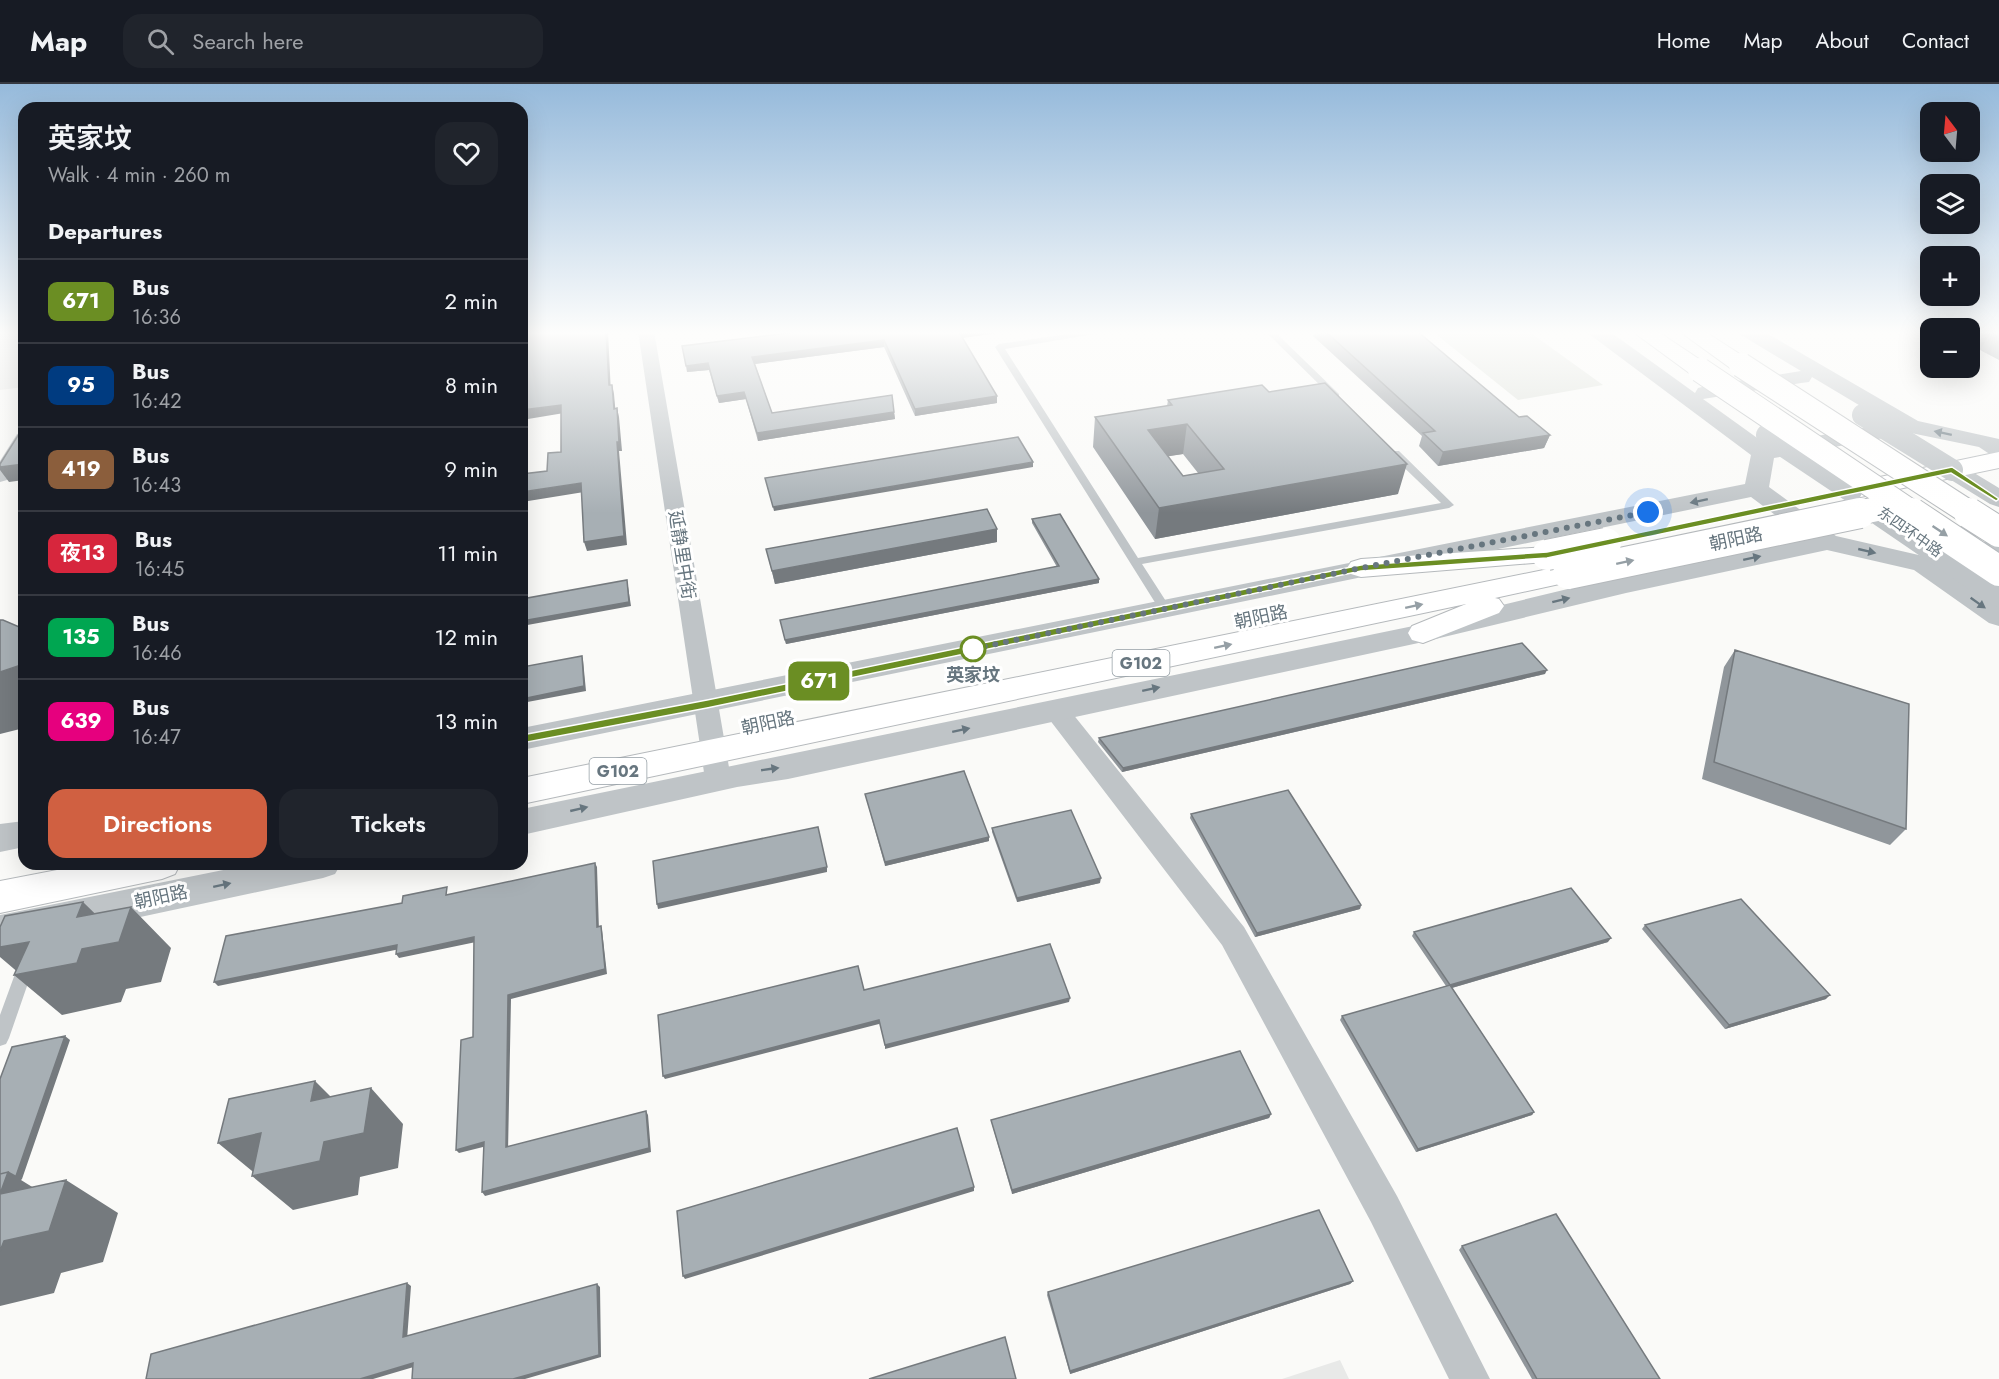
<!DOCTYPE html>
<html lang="en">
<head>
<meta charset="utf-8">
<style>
  body { margin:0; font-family:Jost,"Noto Sans SC",sans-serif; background:#20242c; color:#f1f3f6; height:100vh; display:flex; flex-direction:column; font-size:22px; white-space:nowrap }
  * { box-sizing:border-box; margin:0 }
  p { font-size:20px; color:#9ea1a6 }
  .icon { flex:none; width:33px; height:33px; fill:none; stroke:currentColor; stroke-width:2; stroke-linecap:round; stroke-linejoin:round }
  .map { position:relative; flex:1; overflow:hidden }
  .drawer { position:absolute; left:18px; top:18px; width:510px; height:768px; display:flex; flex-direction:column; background:#171b24; border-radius:18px; box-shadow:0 6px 24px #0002 }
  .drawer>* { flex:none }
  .badge { padding:0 12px; border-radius:9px; font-size:21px; line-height:39px }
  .needle { width:39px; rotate:344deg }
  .fabs { position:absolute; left:1920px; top:18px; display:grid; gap:12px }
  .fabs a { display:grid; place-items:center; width:60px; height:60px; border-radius:12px; background:#171b24; box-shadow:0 6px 24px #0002; font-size:30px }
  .you { position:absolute; width:30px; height:30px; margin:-15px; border:4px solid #fff; border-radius:50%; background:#1a73e8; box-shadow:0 0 0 9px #1a73e833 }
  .map>.badge { position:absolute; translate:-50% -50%; box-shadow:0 0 0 3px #fff }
  h2 { padding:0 30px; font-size:22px; line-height:54px }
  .round { display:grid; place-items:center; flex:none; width:63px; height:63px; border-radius:18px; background:#20242c }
  .head { display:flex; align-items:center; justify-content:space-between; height:102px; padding:0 30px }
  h1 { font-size:28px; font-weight:600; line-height:45px }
  .cta { display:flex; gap:12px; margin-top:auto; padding:12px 30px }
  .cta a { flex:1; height:69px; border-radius:18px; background:#d06041; color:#fff; font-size:24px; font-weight:600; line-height:69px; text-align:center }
  .cta a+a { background:#20242c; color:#f1f3f6 }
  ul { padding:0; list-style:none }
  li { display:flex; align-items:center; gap:18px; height:84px; padding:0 30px; border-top:2px solid #363941 }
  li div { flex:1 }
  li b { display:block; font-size:22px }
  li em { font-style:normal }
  li .badge { min-width:66px; font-weight:700; text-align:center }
  header { display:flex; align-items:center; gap:36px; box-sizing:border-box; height:84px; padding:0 30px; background:#171b24; border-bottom:2px solid #363941 }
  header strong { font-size:28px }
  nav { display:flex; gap:33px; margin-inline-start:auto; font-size:21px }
  .search { width:420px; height:54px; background:#20242c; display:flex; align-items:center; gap:15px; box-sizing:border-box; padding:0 21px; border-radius:18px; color:#9ea1a6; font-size:22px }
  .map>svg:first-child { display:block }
  .built { fill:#e8e9e8 }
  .green { fill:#daded7 }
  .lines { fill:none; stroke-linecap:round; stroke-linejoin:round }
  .trunk-casing { stroke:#b5b9bc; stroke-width:2 }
  .service { fill:#bfc4c7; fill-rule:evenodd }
  .minor { fill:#bfc4c7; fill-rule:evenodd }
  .tertiary { fill:#bfc4c7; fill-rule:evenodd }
  .trunk { fill:#fff; fill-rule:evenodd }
  .trunk-bridge-far1-casing { stroke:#b5b9bc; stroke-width:26; stroke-linecap:butt }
  .trunk-bridge-casing { stroke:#b5b9bc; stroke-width:32; stroke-linecap:butt }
  .tertiary-bridge-far1 { stroke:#bfc4c7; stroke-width:22 }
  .tertiary-bridge { stroke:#bfc4c7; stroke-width:28 }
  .trunk-bridge-far1 { stroke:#fff; stroke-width:24 }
  .trunk-bridge { stroke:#fff; stroke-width:30 }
  .wall { fill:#90969b; fill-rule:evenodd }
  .shaded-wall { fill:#757a7e }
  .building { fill:#a7afb4; stroke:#757a7e; stroke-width:1.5; fill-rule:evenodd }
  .oneway { fill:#67767f }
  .oneway2 { fill:#959fa5 }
  .line { fill:#6b8e23; stroke:#fff; stroke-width:1.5 }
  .walk { stroke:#67767f; stroke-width:6; stroke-dasharray:0 10.8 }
  .stop-dot { fill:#fff; stroke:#6b8e23; stroke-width:3 }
  .labels { text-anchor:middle; stroke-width:6; stroke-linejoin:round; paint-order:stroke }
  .far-street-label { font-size:15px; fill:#67767f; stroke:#fff }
  .shield { fill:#fff; stroke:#959fa5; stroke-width:1.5 }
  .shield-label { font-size:16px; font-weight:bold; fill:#67767f }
  .street-label { font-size:18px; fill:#67767f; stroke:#fff }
  .stop-label { font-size:18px; font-weight:bold; fill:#67767f; stroke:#fff }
</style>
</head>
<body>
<header>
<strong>Map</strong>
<div class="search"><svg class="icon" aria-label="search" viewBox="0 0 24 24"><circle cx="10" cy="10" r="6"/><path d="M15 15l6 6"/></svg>Search here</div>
<nav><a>Home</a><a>Map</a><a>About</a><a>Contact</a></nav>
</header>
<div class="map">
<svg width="1999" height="1295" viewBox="0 0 1999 1295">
  <rect width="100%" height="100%" fill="#fafaf8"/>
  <path class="built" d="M0 247H24V303L0 306Z
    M1340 1276 1349 1295H1282Z"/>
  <path class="green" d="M1432 247H1528L1603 301 1518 316Z"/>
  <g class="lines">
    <defs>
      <path id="trunk" d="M1632 247H1657L1708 281 1711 286 1708 291 1700 293 1692 291Z
        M1679 247H1704L1749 276 1752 281 1749 286 1741 288 1733 286Z
        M1999 368V384L1851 415 1842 413 1838 407 1842 401 1851 399Z
        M1547 463 1557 465 1561 471 1557 477 1361 493 1351 490 1347 484 1351 478 1361 475Z
        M1568 481 1578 484 1582 490 1578 496 1495 514 1499 515 1504 522 1499 529 1423 559 1412 556 1408 549 1412 542 1466 520 522 720V694Z
        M88 780H180L175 790 162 795 0 829V797Z"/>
    </defs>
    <use href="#trunk" class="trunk-casing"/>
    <path class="service" d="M1088 247H1112L1005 265 1138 474 1441 419 1391 371V367H1399L1454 421 1449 424 1142 480 1171 525 1165 529 1161 528 995 263 999 260Z
      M1265 247H1274L1339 310V314H1333Z
      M27 872 33 874 35 879 9 954 6 960 0 962V931L19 879 21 874Z"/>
    <path class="minor" d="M638 247H654L731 695 727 702 718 705 709 702 705 695Z
      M24 348V369L7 396 0 398V377L17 350Z
      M1055 616 1064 619 1244 843 1397 1112 1490 1295H1449L1371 1138 1222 861 1046 631 1043 625 1046 619Z"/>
    <path class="tertiary" d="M1585 247H1609L1695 309 1698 304 1706 302 1801 287 1741 251 1738 247H1763L1918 337 1999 355V373L1991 371 1979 363 1911 349 1774 374 1769 403 1836 452 1923 472 1999 455V471L1946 483 1999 520V542L1989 539 1914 486 1827 466 1626 509 1423 558 788 695 737 703 522 751V725L1423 540 1626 491 1806 454 1751 413 522 666V644L1745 400 1751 371ZM1812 293 1889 339 1767 361 1703 315 1801 299 1809 298Z
      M1952 379 1961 381 1999 404V423L1990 420 1943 391 1940 386 1943 381Z
      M24 737V763L0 768V740Z
      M253 780H341L335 790 323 794 0 863V831Z"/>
    <use href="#trunk" class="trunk"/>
    <defs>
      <path id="trunk-bridge-far1" d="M1741 281 1971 430
        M1700 286 1914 430
        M1853 430 1877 425"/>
      <path id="trunk-bridge" d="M1912 429 1999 487
        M1969 429 1999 448
        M1547 471 1606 459
        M1568 490 1860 429"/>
    </defs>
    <use href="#trunk-bridge-far1" class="trunk-bridge-far1-casing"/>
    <use href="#trunk-bridge" class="trunk-bridge-casing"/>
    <path class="tertiary-bridge-far1" d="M1863 331 1952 386
      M1767 351 1851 407
      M1877 425 1884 430"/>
    <path class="tertiary-bridge" d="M1882 429 1999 509"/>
    <use href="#trunk-bridge-far1" class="trunk-bridge-far1"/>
    <use href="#trunk-bridge" class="trunk-bridge"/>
  </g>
  <path class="wall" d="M804 247H1013L963 254 997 319 915 332 884 263 755 280 772 329 894 328 895 335 758 357 746 315 719 319 709 286 687 288Z
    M1314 247H1417L1519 333 1550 351 1544 364 1438 382 1419 362 1422 352 1313 252Z
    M1970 247H1999V276L1980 266 1970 268Z
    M1269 308 1398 410 1155 455 1093 363 1095 333 1167 322 1168 316ZM1183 370 1198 389 1183 392 1168 372Z
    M1032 435 1099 499 786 560 780 536 1057 483 1032 439Z
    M997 445V458L775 500 766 465Z
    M1735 566 1906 745 1890 761 1702 695 1724 583Z
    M1545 590 1122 688 1098 658 1099 654Z
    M865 710 989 753V757L885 782Z
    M1191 730 1361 821 1360 825 1255 853 1190 734Z
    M992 744 1100 799 1017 818 992 748Z
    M1645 841 1826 915 1725 945 1642 845Z
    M1414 848 1608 858 1452 904 1534 1028 1532 1031 1416 1068 1340 936 1342 932 1446 902 1412 852Z
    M1271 1030 1269 1034 1012 1110 992 1040 991 1036Z
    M1462 1162 1660 1295H1532L1459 1166Z
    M1353 1197 1350 1200 1070 1290 1047 1211 1048 1208Z"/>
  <path class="shaded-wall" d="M606 247H608L611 310 609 301Z
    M962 247H1013L959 254V248Z
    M1982 247H1992L1980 266 1970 268V249Z
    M884 256V263L754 280 752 273Z
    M708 279 709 286 687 288 686 282Z
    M612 301 614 310 616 333 614 325Z
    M744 308 746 315 719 319 717 312Z
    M997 312V319L915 332V325Z
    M561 321 564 329 522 336V326Z
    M617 324 619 333 622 367H619L627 461 587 467 584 458Z
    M894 328 895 335 758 357 757 349Z
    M1187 340 1183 370 1145 376 1148 346Z
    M1550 351 1544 364 1438 382 1443 368Z
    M1033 378V383L774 427 773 423Z
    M24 380V396L9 398 0 386V383Z
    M1407 380 1398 410 1155 455 1159 424Z
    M581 399 584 408 522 418V408Z
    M997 445V458L775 500 772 487Z
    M1099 495V499L786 560 785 556Z
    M627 496 631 522 522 542V537Z
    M582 572 583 576 586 607 522 619V615Z
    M24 580V644L0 650V588Z
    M1547 586 1545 590 1122 688 1123 684Z
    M989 753V757L885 782V778Z
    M595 779 597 783 599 847 597 843Z
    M827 783V788L658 825 657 820Z
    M1101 794 1100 799 1017 818V814Z
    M83 818 120 854 131 823 171 864 161 898 126 905 121 918 62 931 14 891 20 890 0 873V863L29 858 82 865 77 833Z
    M1361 821 1360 825 1255 853 1257 849Z
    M601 842 602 846 607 890 511 915 508 1067 506 1063 508 911Z
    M474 853 476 858 399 874 396 870Z
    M1611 854 1608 858 1448 905 1450 901Z
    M397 861 400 865 218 902 214 898Z
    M1830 911 1826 915 1725 945 1729 941Z
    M1070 914 1069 918 885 965V961Z
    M879 936V940L665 995 663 992Z
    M65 952 70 956 22 1095 21 1096 58 1119 66 1096 118 1129 103 1178 61 1189 54 1209 0 1222V1101Z
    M315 997 351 1033 371 1004 403 1040 398 1084 360 1093 358 1111 293 1126 252 1092 257 1091 218 1059 311 1017Z
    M646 1027 648 1031 651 1068 485 1112 482 1108Z
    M1534 1028 1532 1031 1416 1068 1418 1065Z
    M1271 1030 1269 1034 1012 1110V1106Z
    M484 1058 487 1062 459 1069 456 1066Z
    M974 1103V1107L685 1195 683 1192Z
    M1353 1197 1350 1200 1070 1290V1287Z
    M407 1199 411 1202 407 1256 403 1253Z
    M597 1200 600 1203 601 1273 525 1295H513Z
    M413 1279 417 1282 373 1295H360Z"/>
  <path class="building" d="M522 247H606L609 301H612L614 325 617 324 619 358H617L624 452 584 458 581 399 522 408V390L547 387 548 369 561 368V321L522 326Z
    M804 247H962L959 248 997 312 915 325 884 256 752 273 772 329 892 311 894 328 757 349 744 308 717 312 708 279 686 282 682 262Z
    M1325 247H1417L1519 333 1527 332 1550 351 1443 368 1423 349 1435 347Z
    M1970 247H1982L1970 249Z
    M1325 299 1407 380 1159 424 1095 333 1172 321 1168 316 1262 301 1269 308ZM1187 340 1224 385 1183 392 1148 346Z
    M24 342V380L0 383V380Z
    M1018 353 1033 378 773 423 765 394Z
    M987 425 997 445 772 487 766 465Z
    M1060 430 1099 495 785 556 780 536 1059 482 1032 435Z
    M627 496 629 518 522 537V515Z
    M0 536H3L24 545V580L0 588Z
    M1522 559 1547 586 1123 684 1099 654Z
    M1735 566 1909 620 1906 745 1714 678Z
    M582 572 584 602 522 615V583Z
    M964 687 989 753 885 778 865 710Z
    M1288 706 1361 821 1257 849 1191 730Z
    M1071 726 1101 794 1017 814 992 744Z
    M818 743 827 783 657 820 653 777Z
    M595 779 597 843 601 842 605 885 508 911 506 1063 646 1027 649 1064 482 1108 484 1058 456 1066 461 956 473 953 474 853 396 870 397 861 214 898 226 852 402 819 403 812 447 803 446 811Z
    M1571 804 1611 854 1450 901 1414 848Z
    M1741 815 1830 911 1729 941 1645 841Z
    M83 818 77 833 131 823 119 858 82 865 77 879 14 891 29 858 0 863V843L5 832Z
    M1050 860 1070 914 885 961 879 936 663 992 658 931 858 882 864 906Z
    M1450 901 1534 1028 1418 1065 1342 932Z
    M65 952 16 1092H15L8 1088 0 1090V995L12 963Z
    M1240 967 1271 1030 1012 1106 991 1036Z
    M315 997 311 1017 371 1004 364 1049 324 1058 320 1077 252 1092 261 1049 218 1059 229 1015Z
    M957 1044 974 1103 683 1192 677 1127Z
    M8 1088 0 1110V1090Z
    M66 1096 49 1147 4 1157 0 1167V1110Z
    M1319 1126 1353 1197 1070 1287 1048 1208Z
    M1556 1130 1660 1295H1537L1462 1162Z
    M407 1199 403 1253 597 1200 599 1271 513 1295H412L413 1279 360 1295H146L151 1270Z
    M1005 1253 1016 1295H869Z"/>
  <defs><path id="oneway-solid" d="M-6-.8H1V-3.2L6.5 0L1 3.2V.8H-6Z" transform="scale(1.5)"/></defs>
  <g class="oneway">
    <use href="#oneway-solid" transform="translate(1943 349) rotate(-168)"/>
    <use href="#oneway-solid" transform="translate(1699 417) rotate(168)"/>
    <use href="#oneway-solid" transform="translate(1867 467) rotate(13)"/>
    <use href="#oneway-solid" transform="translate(1752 474) rotate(-12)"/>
    <use href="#oneway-solid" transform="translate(1561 516) rotate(-14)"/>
    <use href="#oneway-solid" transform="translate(1978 519) rotate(35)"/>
    <use href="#oneway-solid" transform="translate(1151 605) rotate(-12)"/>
    <use href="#oneway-solid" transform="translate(961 646) rotate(-12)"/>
    <use href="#oneway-solid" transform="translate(770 685) rotate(-8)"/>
    <use href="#oneway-solid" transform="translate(579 725) rotate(-13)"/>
    <use href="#oneway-solid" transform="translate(222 801) rotate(-12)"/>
  </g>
  <g class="oneway2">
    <use href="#oneway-solid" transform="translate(1940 447) rotate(34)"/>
    <use href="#oneway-solid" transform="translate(1625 478) rotate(-12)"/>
    <use href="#oneway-solid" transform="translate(1414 522) rotate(-12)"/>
    <use href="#oneway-solid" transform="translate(1223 562) rotate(-12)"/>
  </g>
  <linearGradient id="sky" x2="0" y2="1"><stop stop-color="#96badb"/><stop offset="0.58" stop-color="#fdfdfc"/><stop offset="1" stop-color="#fdfdfc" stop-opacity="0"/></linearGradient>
  <rect width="1999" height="429" fill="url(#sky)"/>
  <path class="line" d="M1952 383 1999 415 1996 417 1951 389 1547 474 1361 487 707 624 522 659 516 655 522 651 707 616 1361 481 1547 468Z"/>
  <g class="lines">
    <path class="walk" d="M973 565 963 567 1361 484 1648 428"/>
  </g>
  <circle class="stop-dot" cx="973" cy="565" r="12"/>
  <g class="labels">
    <g class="far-street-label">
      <text transform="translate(1910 448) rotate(35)" y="5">东四环中路</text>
    </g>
    <g class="shield">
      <rect x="1112.5" y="566" width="57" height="26" rx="4.5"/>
      <rect x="589.5" y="674" width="57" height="26" rx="4.5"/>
    </g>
    <g class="shield-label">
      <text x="1141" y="585">G102</text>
      <text x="618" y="693">G102</text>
    </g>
    <g class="street-label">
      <text transform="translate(1736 455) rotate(-12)" y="6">朝阳路</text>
      <text transform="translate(682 471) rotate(81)" y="6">延静里中街</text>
      <text transform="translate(1261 533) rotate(-12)" y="6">朝阳路</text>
      <text transform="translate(768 639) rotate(-12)" y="6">朝阳路</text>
      <text transform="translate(161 813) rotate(-12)" y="6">朝阳路</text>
    </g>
    <g class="stop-label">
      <text x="973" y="597">英家坟</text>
    </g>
  </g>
</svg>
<div class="fabs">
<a><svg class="needle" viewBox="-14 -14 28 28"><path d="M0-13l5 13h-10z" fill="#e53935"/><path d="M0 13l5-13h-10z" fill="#9ea1a6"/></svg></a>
<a><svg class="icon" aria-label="layers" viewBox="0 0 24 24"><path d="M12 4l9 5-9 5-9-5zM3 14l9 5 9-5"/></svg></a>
<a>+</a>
<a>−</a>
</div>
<div class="you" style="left:1648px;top:428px"></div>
<b class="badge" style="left:819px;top:597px;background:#6b8e23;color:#fff">671</b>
<section class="drawer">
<div class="head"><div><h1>英家坟</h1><p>Walk · 4 min · 260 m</p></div><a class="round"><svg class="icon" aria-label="heart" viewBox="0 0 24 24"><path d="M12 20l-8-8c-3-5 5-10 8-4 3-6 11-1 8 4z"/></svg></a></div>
<h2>Departures</h2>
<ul>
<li><span class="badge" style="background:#6b8e23;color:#fff">671</span><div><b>Bus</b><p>16:36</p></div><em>2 min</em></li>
<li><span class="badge" style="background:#003b80;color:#fff">95</span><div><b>Bus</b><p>16:42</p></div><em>8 min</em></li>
<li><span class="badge" style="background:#8b5e3c;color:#fff">419</span><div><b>Bus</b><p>16:43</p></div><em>9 min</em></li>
<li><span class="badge" style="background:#d7263d;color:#fff">夜13</span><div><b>Bus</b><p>16:45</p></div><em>11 min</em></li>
<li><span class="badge" style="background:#00a651;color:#fff">135</span><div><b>Bus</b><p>16:46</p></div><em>12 min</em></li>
<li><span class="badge" style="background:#e6007e;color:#fff">639</span><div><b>Bus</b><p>16:47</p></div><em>13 min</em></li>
</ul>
<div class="cta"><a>Directions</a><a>Tickets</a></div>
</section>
</div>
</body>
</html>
